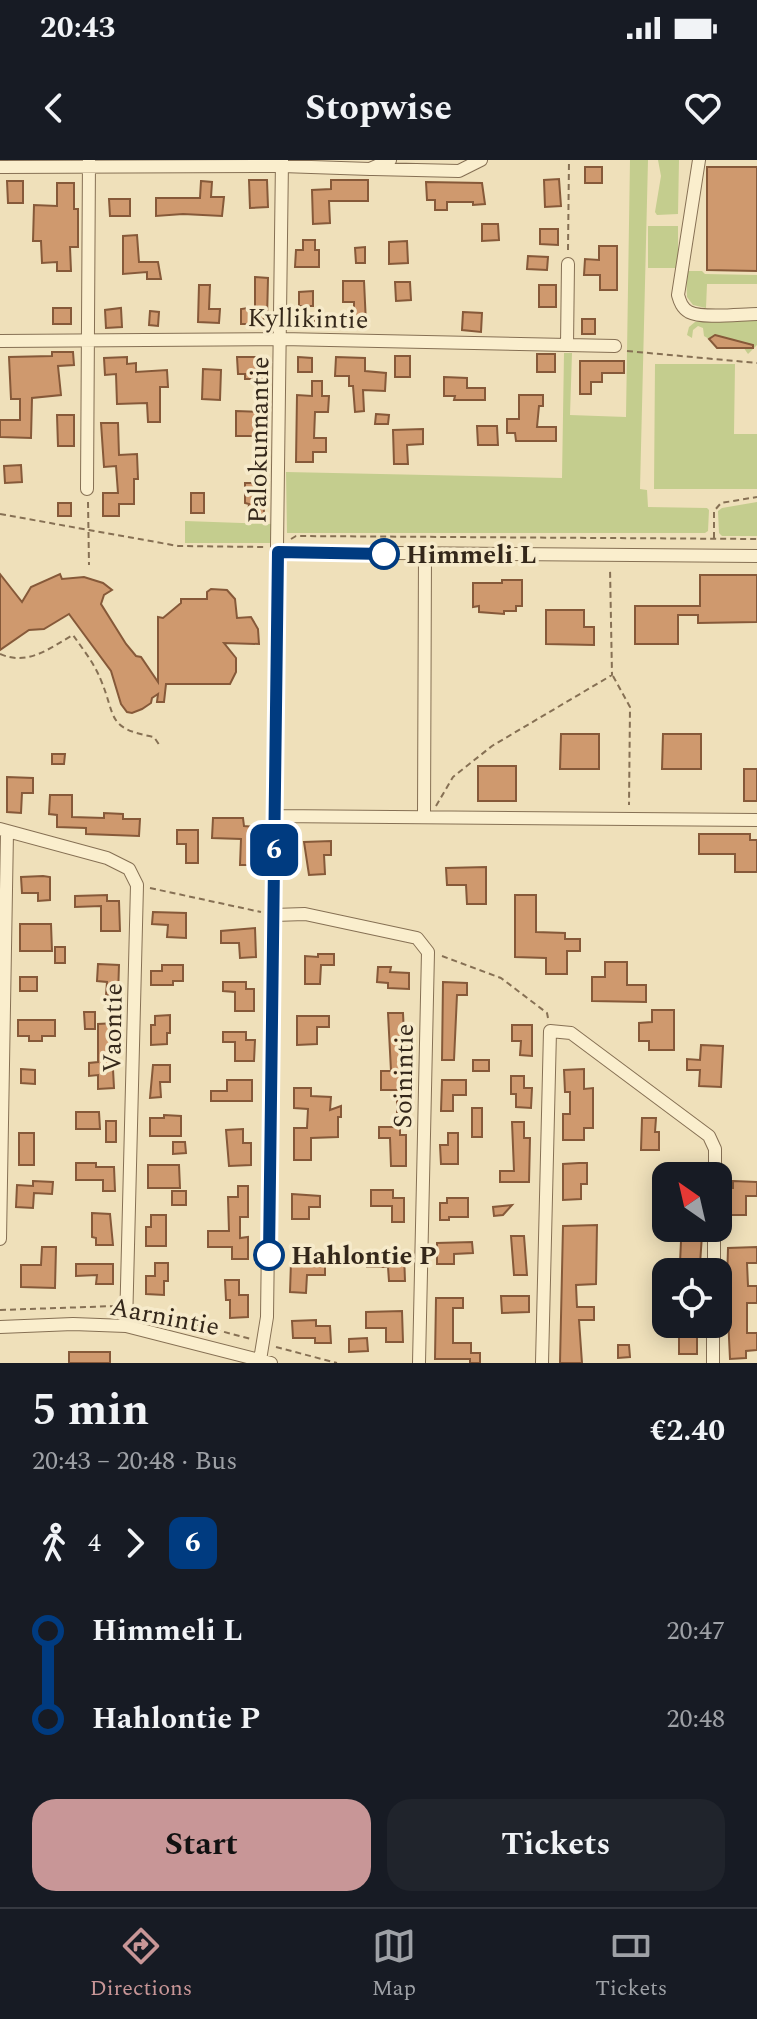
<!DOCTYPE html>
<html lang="en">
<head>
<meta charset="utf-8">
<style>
  body { margin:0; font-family:Spectral,serif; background:#20242c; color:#f1f3f6; height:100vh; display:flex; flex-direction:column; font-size:30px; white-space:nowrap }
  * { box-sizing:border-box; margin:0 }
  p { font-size:26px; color:#9ea1a6 }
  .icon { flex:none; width:44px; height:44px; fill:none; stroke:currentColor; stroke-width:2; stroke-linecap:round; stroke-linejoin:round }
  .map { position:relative; height:1203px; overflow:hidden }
  .panel { display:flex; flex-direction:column; background:#171b24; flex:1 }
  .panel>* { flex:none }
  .badge { padding:0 16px; border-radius:12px; font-size:28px; line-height:52px }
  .needle { width:52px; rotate:326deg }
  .fabs { position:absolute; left:652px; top:1002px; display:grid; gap:16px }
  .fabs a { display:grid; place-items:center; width:80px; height:80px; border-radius:16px; background:#171b24; box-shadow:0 4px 20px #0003; font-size:40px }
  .map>.badge { position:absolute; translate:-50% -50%; box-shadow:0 0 0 4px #fff }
  .legs { display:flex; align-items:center; gap:12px; height:88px; padding:0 32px; font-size:26px }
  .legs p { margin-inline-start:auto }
  .head { display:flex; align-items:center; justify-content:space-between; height:136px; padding:0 32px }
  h1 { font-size:44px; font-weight:700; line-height:60px }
  .cta { display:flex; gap:16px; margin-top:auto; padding:16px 32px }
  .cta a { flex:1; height:92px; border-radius:24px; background:#c89697; color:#111; font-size:32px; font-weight:700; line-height:92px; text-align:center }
  .cta a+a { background:#20242c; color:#f1f3f6 }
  ul { padding:0 32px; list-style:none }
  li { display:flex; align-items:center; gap:28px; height:88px; font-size:30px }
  li i { display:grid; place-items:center; width:12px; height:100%; margin:0 10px; background:currentColor }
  li i::after { content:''; width:20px; height:20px; margin:-10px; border:6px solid; border-radius:50%; background:#171b24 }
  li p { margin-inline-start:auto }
  li:first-child i { background:linear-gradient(#0000 50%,currentColor 0) }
  li:last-child i { background:linear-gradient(currentColor 50%,#0000 0) }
  .status { display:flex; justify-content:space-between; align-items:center; height:56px; padding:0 40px; background:#171b24; direction:ltr }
  .status svg { height:22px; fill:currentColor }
  header { display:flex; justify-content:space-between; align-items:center; height:104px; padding:0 32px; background:#171b24; font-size:36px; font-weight:700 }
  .tabs { display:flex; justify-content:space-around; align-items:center; height:112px; border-top:2px solid #363941; background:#171b24; font-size:22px; color:#9ea1a6 }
  .tabs a { display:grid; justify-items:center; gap:4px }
  .tabs .on { color:#c89697 }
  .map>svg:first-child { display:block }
  .green { fill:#c4cd8e }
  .building { fill:#cf996e; stroke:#865939; stroke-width:2 }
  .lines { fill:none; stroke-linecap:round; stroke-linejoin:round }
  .minor-casing { stroke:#867054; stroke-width:14 }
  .path { stroke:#867054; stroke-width:2; stroke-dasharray:6 4; stroke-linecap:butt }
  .minor { stroke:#faeecd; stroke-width:12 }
  .line-1-casing { stroke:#fff; stroke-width:18 }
  .line-1 { stroke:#003b80; stroke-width:12 }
  .stop-1-dot { fill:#fff; stroke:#003b80; stroke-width:4 }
  .labels { text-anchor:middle; stroke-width:7; stroke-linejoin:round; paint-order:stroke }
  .street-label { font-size:26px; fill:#34271a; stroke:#f6eaca }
  .stop-label { font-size:26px; font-weight:bold; fill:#34271a; stroke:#f6eaca; text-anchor:start }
</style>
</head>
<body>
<div class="status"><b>20:43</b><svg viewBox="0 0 49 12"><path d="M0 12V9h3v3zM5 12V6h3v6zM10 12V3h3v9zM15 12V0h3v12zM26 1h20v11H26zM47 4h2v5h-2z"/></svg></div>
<header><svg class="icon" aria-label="back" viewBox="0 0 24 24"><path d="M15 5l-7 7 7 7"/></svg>Stopwise<svg class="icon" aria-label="heart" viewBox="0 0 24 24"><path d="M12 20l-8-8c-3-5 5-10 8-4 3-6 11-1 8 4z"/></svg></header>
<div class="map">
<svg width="757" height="1203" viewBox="0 0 757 1203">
  <rect width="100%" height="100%" fill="#efe0ba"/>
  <path class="green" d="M630 0H648L640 329 647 330 648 347 707 348 709 350 708 371 705 373H287L286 312 562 318 564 193H572L570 255 626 257Z
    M658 0H679L678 54 657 55 655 52 661 16Z
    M648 66H678V108H648Z
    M686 111H702L705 114 757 115V124H707L706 148 693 145 687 137Z
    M723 157H757V185L748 194 739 181 715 175 709 179 704 176 703 168 698 166 693 170 692 178 687 175 689 167 695 162Z
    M655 204H735L734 274H757V329H654Z
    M757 342V376H722L719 373 718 351 722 348Z
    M185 361 273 364 272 383H185Z"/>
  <path class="building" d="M585 7H602V23H585Z
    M707 7H757V111L707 110Z
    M559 19 561 46 545 47 544 20Z
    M249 20H267L268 47 250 48Z
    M331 20H368V41H329L330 63 313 64 312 30 331 29Z
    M7 21H23V43H8Z
    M201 21 212 22 211 37H224L222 56 183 54 156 56V38H200Z
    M426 22 482 23 485 44 473 45V42H447V50H435V40H427Z
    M57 23H74V49H78V87H70L71 111H57V102L42 103 41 81H33L34 45 57 46Z
    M109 39H130V56H110Z
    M482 64H498L499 80 482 81Z
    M540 69H558V85L540 84Z
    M137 75 139 102H158L161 119H147V112L123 114V76Z
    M303 80H315V90H319V107H295L296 90H303Z
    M407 81 408 103 389 104V82Z
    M599 86H617V130H600V115H584L585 99 599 100Z
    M365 87V103H356L355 88Z
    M528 96 548 97 547 110 527 109Z
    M255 117 268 118 267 159H256V164H241V149L255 147Z
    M343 121H364L366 164H354V142H343Z
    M395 122H410L411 140 396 141Z
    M199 125H210L209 149H220L219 163 198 162Z
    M539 125H556V147H539Z
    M313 131V146H299V132Z
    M53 148H71V164H53Z
    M121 148 122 167 106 168 105 150Z
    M150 151 159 152 158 166 149 165Z
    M463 152 482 153 481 172 462 170Z
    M315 155H327L328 169H315Z
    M582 159H595V174H582Z
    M715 175 753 185V188H717L709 179Z
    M52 192H73L74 205 58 206 61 235 32 238 31 278 0 277V260H20V239H11L9 197 52 196Z
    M537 194H555V212H537Z
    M395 196H410V217H395Z
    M127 197V204L136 203V212L167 210 168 227H160V262H148L147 243 117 244 116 214 105 215 104 198Z
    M237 197H258V206H267V219H245V214H238Z
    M298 197 312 198V212H298Z
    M336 197 365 198V211L386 213 385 231 363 230 364 251 355 252 353 226H349V216H335Z
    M580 201H624V213H602V222H591V234H580Z
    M203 209 221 210 220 240 202 239Z
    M444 217 467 218V228H485V240H454L455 236H444Z
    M312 221H322V236H329L328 252H315L314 278H326V292H313V302H296L297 235 312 236Z
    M519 235H543V246H539L537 267H556V281H516L515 273H507V259H519Z
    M236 251 264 252V276H236Z
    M376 254 389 255 388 264H375Z
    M57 255H74V286H58Z
    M101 263H118L119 295 137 294 138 319H134V344H119V356H103V333H118L116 306 104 307Z
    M477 266H497L498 285H478Z
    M423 269V284L407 285 408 304H394L393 270Z
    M21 305 22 322 5 323 4 306Z
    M245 323H263L264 355 248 354 249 344 245 343Z
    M191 333H204V353H191Z
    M58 343H71V356H58Z
    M0 414 22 442 31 427 60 414 62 419 84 417 103 423 112 430 104 435 101 444 126 484 136 496 141 497 158 522V457L163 458 181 443V439H207V432L211 429 227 430 235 439 237 458 251 457 258 469 259 484 224 483 236 498V512L230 524H166L164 542H157L158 534 152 538 151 543 142 549 132 553 127 552 121 544 111 511 69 454 44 469 29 470 0 490Z
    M700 415H757V462L698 463V455H678V484H635V446H700Z
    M502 420H522V446H516V451H504V454L479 452V446L473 447V423H502Z
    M546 450H584V467H594V485L546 484Z
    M561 574H599V609H560Z
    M663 574H701V609H662Z
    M52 594H65L64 604H52Z
    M478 606H516V641H478Z
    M744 609H757V641H744Z
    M7 617 33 618V633H22L21 653 7 652Z
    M50 635H72V657L104 658V653L123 654V659H140L139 676 86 674V668L57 667V655L49 654Z
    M213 658H243L244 666 257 667V705H240L241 679 212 678Z
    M177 670H198V703H186V684H177Z
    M699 674H750V680H757V712H735V694H699Z
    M331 681V695H324L325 714 309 715 304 682Z
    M486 707V744H467L466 725H447L446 708Z
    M43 716 50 717V740L38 741V733H22L21 717Z
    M107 735V741H119L120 771H101V746L75 747V736Z
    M515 735H536V772L565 773V779H580V791H567V814H546V798L515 797Z
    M153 752 186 753V778L167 777 168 765 152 764Z
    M20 764H51L52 791H20Z
    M255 768 256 797 240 798 239 783H221V771Z
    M55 787H65V803H55Z
    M318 794H334V805H321L320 824H305V796L318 797Z
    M605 802H627V825H646V842L592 841V817H605Z
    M98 804 119 805 118 836 106 835 107 822 97 821Z
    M162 805H183V821H173V825H151V811H162Z
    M378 807H391L390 812 409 813V829L388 828V823L377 822Z
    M20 817H37V831H20Z
    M223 822H246V829H254V851H235V832L223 831Z
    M443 822 467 823V835H457L454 900H442Z
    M652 850H674V890H649V881H639V863L652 862Z
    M84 852H95V869H85Z
    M388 853H403L404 874H409L405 930H381V911H391Z
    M170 855V873H167V884L151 885V865H155V856Z
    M297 856H329V867H317V884L297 885Z
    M18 860H55V876H42V881H29V876H18Z
    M116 863V890H112L114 928 98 929V915L89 916V903L98 902V864Z
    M512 865H532V896L520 895 521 881H512Z
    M223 872H246V880H255L254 901H235V882H223Z
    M701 885 723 886 721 927 699 926 700 910H687V899L700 900Z
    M473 900H489V911H473Z
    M153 905H170V922H160L161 937 150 938Z
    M21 909 35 910V924L21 923Z
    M584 909V929L593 928V968H584V980H563V954H570V932H565L564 910Z
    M511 916H524V928H532L531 948 516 947V934H511Z
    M227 920H252V941H211V931H227Z
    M442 920H466V935H453V951H441Z
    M294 928H311V936L331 937 330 950 341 946V957H338V977L311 978V1000H294V968H307L308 949 294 948Z
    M397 937H410V952H397Z
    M472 948H482V977H472Z
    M76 952H99L100 969H76Z
    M164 955 181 956V976H150V958H164Z
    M642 958H656L655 972H659V990H641Z
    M106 961H116V982H106Z
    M512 962H524V978H530L529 1022H500V1011H514Z
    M379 967H400V975H406V1006H391L390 978H379Z
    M243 969V983H251V1005L229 1006 226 970Z
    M19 973H34V1005H19Z
    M448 973H458V1004H441L440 985H448Z
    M173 982H185L186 993 173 994Z
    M76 1003H96V1007H114L115 1031H103V1020H76Z
    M579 1003H587V1024H581V1039L563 1040V1004Z
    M148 1005H179L180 1028H148Z
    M33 1021 53 1022 52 1034 34 1033 33 1048 16 1047 17 1025 33 1026Z
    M733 1021 757 1022V1036H746V1055H728L729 1028H733Z
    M238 1026H248V1057H240V1078L248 1077V1099H232V1087H208V1071H229L228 1037H238Z
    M371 1030H393V1038H404V1062H392V1046H371Z
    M172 1031H186V1045H172Z
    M292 1034 320 1036V1047H309V1059H292Z
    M447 1038H468V1057H449V1060H440V1043H447Z
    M512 1045 503 1055 494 1056 493 1047Z
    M92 1053 110 1054 113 1085H96V1078L92 1077Z
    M151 1055H166V1086H146V1067H151Z
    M597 1065 596 1124 576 1125 577 1147H594V1160H579L582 1203H560L563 1066Z
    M665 1069 684 1070V1074L702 1075 700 1104 680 1103 681 1081 665 1080Z
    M511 1076H524L527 1115H514Z
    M472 1082 473 1093 454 1094V1104H437V1083Z
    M42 1087H56L55 1128 21 1127V1105H41Z
    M757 1087V1103H747L748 1126H757V1143H747V1173H757V1190L746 1191V1198L730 1199 728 1157H726L728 1088Z
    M404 1093 405 1121H389L388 1107H367V1094Z
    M291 1102 325 1104V1115H307L306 1133 290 1132Z
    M155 1103H168V1121H164V1135L146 1134V1116H155Z
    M76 1104H113V1124H96L97 1115 76 1116Z
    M225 1120H239V1135H248V1157L230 1158V1140H226Z
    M501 1136H529V1152L502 1153Z
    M436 1138H463V1148H453V1183H471V1193H480V1203H470V1199H435Z
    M402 1151 403 1182H386V1168H366V1152Z
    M316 1160V1166H330L331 1183H315V1178H293L292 1161Z
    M667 1164H692V1172H697V1194H679V1177H667Z
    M367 1178 368 1191 349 1192V1179Z
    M618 1185H629L630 1197 618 1198Z
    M69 1192H110V1203H69Z"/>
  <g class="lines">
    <defs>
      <path id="minor" d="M699 0 678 135C680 142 682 148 689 152 702 159 741 154 757 154
        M0 7 282 6 370 9 390 0
        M373 9 459 11 481 0
        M0 181 282 179 615 186
        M567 185 568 104
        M87 329 89 0
        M278 392 757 396
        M274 656 757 660
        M424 657 425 394
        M0 669 107 698 129 709 137 725 126 1166
        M274 755 305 754 417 778 428 792 419 1203
        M0 1079 7 672
        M714 1112V1068
        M0 1167 73 1164 126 1166 271 1203
        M260 1200 267 1157 282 0
        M542 1203 550 871 571 873 709 976 715 989V1016
        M713 1203V1164"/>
    </defs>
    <use href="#minor" class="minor-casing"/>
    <path class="path" d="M568 90 569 0
      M627 191 757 203
      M88 342 89 405
      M0 354 178 386 266 387
      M714 378V351L721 343 757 337
      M291 379 296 376 757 379
      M0 494C28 506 48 489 73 475 82 488 94 503 100 518 117 557 105 568 154 577L160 586
      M613 516 630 547 629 645
      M436 646 453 617 492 586 612 515 610 408
      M150 728 261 752
      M442 796 501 818 547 853 548 858
      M137 1149 251 1179
      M0 1150 116 1146
      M276 1187 337 1203"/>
    <use href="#minor" class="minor"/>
  </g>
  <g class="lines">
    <defs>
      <path id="line-1" d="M269 1095 278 392 384 394"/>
    </defs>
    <use href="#line-1" class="line-1-casing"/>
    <use href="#line-1" class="line-1"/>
  </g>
  <g class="stop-1-dot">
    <circle cx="384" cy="394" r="14"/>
    <circle cx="269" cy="1095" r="14"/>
  </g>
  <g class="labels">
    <g class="street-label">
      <text transform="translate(308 158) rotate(1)" y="9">Kyllikintie</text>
      <text transform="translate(258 280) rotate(-89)" y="9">Palokunnantie</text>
      <text transform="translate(112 868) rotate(-89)" y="9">Vaontie</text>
      <text transform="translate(403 916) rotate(-89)" y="9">Soinintie</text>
      <text transform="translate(165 1156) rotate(11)" y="9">Aarnintie</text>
    </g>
    <g class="stop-label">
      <text x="406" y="403">Himmeli L</text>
      <text x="291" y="1104">Hahlontie P</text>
    </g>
  </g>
</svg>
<div class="fabs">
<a><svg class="needle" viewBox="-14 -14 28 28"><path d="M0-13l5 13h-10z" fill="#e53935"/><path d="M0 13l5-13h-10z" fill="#9ea1a6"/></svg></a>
<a><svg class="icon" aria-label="locate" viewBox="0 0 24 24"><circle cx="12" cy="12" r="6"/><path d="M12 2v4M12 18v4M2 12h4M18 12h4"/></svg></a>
</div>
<b class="badge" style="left:274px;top:690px;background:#003b80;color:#fff">6</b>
</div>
<section class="panel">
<div class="head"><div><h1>5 min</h1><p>20:43 – 20:48 · Bus</p></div><b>€2.40</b></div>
<div class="legs"><svg class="icon" aria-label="walk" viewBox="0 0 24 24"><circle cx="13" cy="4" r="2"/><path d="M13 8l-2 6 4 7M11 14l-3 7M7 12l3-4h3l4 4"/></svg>4<svg class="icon" aria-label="forward" viewBox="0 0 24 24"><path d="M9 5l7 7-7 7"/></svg><b class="badge" style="background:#003b80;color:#fff">6</b></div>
<ul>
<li><i style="color:#003b80"></i><b>Himmeli L</b><p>20:47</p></li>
<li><i style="color:#003b80"></i><b>Hahlontie P</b><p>20:48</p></li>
</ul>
<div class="cta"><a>Start</a><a>Tickets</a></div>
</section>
<nav class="tabs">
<a class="on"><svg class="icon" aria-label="directions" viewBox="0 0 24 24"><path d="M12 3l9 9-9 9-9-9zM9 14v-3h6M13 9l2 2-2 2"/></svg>Directions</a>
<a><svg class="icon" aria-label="map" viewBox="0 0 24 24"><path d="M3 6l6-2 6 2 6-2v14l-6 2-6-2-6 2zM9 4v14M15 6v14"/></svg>Map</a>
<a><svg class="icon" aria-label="tickets" viewBox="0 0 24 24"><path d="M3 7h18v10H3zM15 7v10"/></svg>Tickets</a>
</nav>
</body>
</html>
